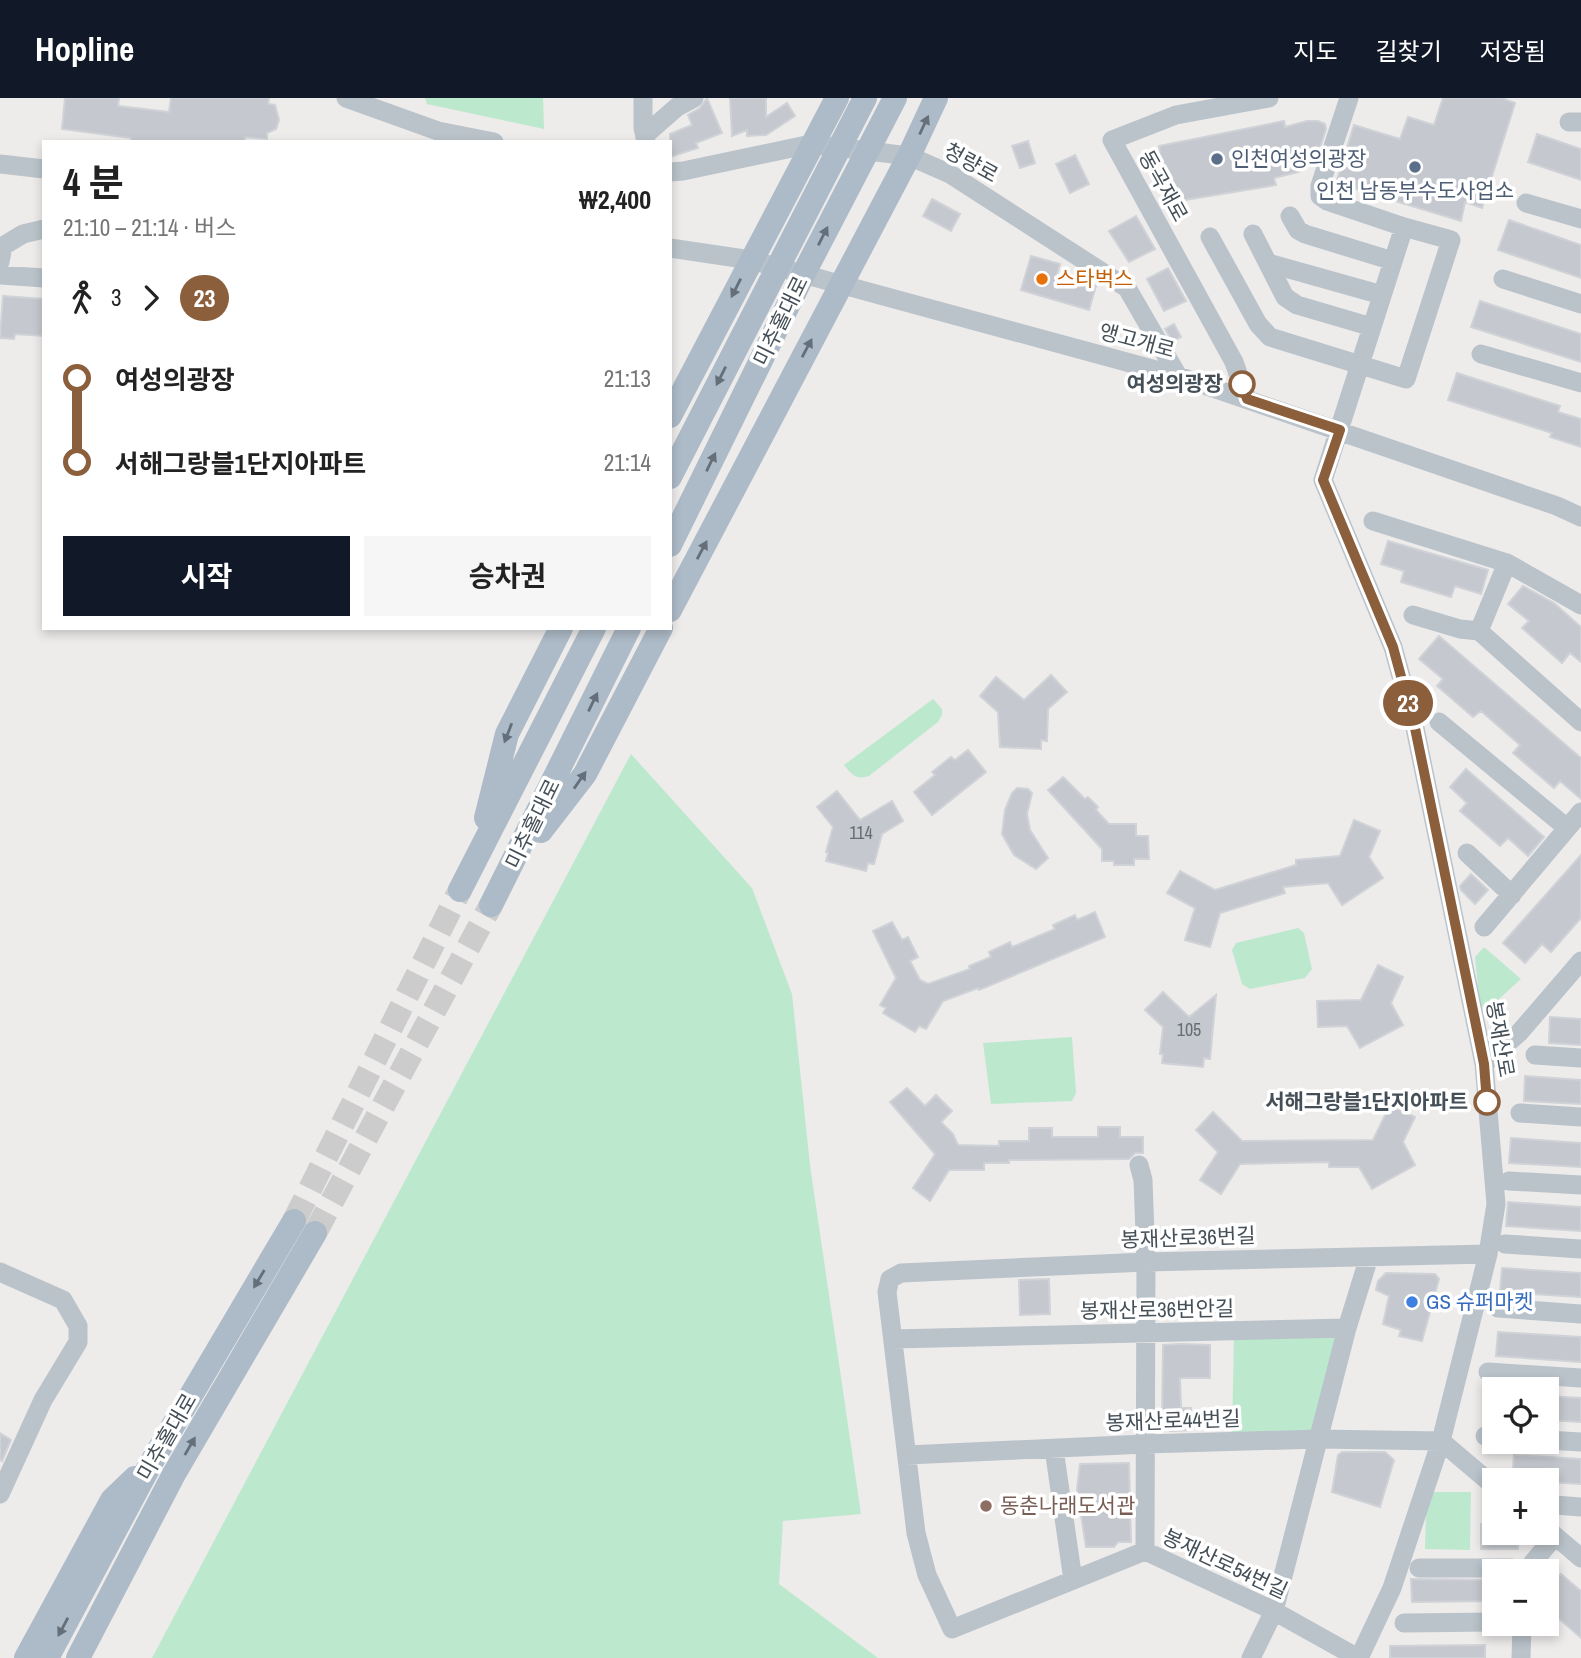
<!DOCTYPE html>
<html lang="ko">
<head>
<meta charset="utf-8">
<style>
  body { margin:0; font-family:"Archivo Narrow","Noto Sans KR",sans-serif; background:#f6f6f6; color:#222; height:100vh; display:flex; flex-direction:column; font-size:26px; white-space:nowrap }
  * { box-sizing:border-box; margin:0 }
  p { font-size:23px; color:#767676 }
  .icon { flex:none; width:38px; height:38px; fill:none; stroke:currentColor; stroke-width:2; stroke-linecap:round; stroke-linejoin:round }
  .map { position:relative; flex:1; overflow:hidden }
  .details { position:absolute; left:42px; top:42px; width:630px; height:490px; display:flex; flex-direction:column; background:#fff; border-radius:0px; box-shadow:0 4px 10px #0003 }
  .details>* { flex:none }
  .badge { padding:0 14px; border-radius:23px; font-size:24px; line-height:46px }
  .tools { position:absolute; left:1482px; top:1279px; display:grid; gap:14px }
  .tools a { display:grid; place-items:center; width:77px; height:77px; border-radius:0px; background:#fff; box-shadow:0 4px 10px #0003; font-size:35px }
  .map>.badge { position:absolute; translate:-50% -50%; box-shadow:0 0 0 4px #fff }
  .legs { display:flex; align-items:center; gap:10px; height:77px; padding:0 21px; font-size:23px }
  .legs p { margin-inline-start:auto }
  .summary { display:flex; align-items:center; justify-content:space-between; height:119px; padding:0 21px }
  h1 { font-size:38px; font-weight:700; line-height:52px }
  .button { display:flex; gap:14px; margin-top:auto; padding:14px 21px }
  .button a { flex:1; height:80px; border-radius:0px; background:#111827; color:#fff; font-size:28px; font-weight:700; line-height:80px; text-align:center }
  .button a+a { background:#f6f6f6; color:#222 }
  ul { padding:0 21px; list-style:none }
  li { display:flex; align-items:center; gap:24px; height:84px; font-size:26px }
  li i { display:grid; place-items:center; width:10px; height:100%; margin:0 9px; background:currentColor }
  li i::after { content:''; width:18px; height:18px; margin:-9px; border:5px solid; border-radius:50%; background:#fff }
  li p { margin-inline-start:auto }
  li:first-child i { background:linear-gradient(#0000 50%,currentColor 0) }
  li:last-child i { background:linear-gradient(currentColor 50%,#0000 0) }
  header { display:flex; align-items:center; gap:42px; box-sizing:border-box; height:98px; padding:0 35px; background:#111827; color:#fff }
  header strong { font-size:33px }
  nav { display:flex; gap:38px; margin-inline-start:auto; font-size:24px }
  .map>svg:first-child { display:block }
  .green { fill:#bce9cd }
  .building { fill:#c5c8ce; stroke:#cfd2d6; stroke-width:2 }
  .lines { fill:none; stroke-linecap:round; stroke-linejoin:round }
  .major-tunnel { stroke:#cccccd; stroke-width:24; stroke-dasharray:24 12; stroke-linecap:butt }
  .minor { stroke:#bac3ca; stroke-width:19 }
  .major { stroke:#adbbc8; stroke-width:24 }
  .major-bridge { stroke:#adbbc8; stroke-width:24 }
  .oneway { fill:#646f79 }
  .line-1-casing { stroke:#fff; stroke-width:16 }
  .line-1 { stroke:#8b5e3c; stroke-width:10 }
  .service-dot { fill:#5c6f8a; stroke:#fff; stroke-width:2.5 }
  .food-dot { fill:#e8710a; stroke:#fff; stroke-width:2.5 }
  .stop-1-dot { fill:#fff; stroke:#8b5e3c; stroke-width:3.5 }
  .shop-dot { fill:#3f7fe0; stroke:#fff; stroke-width:2.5 }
  .education-dot { fill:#8d6e63; stroke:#fff; stroke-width:2.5 }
  .labels { text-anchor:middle; stroke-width:7; stroke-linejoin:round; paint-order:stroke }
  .number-label { font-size:18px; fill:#656d75 }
  .service-label { font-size:21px; fill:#4e5e75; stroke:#fff; text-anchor:start }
  .street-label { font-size:21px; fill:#454f57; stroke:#fff }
  .food-label { font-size:21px; fill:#c56008; stroke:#fff; text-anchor:start }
  .stop-label { font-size:21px; font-weight:bold; fill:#454f57; stroke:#fff; text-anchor:end }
  .shop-label { font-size:21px; fill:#366cbe; stroke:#fff; text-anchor:start }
  .education-label { font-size:21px; fill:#785e54; stroke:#fff; text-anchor:start }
</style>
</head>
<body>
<header>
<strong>Hopline</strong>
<nav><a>지도</a><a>길찾기</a><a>저장됨</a></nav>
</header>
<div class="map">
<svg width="1581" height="1560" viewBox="0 0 1581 1560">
  <rect width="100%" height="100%" fill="#eeebeb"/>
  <path class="green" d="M425 0H543L544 31 427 6Z
    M933 601 942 611V617L938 624 869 678C856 682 852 677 844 667Z
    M631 656 752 790 792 896 810 1067 861 1416 783 1423 779 1486 878 1560H152Z
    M1298 830 1304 835 1312 871 1305 880 1250 891 1242 886 1232 852 1236 845Z
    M1484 849 1521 881 1488 911 1480 908 1475 859Z
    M1072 939 1076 995 1072 1003 991 1006 983 945Z
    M1234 1235H1341L1316 1337 1232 1340Z
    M1432 1394H1471L1470 1452 1425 1451 1426 1414Z"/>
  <path class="building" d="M65 0H119L118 8 169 14 171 0H269L268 6 275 7 279 22 276 31 267 35V41L245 39V44H130L131 40 62 31Z
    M707 0 722 35 696 45 698 50 670 59V36L692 27 688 17 700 10Z
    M730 0H766V19L787 5 795 18 766 37 747 38V32L732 38Z
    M1443 0H1502L1515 5 1482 110 1465 104 1461 123 1336 85 1354 27 1400 41 1408 19 1434 27Z
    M1284 23 1285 29 1307 23H1318L1325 26 1326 31 1316 62 1298 74 1274 80 1276 87 1172 104 1169 91 1155 75 1154 66 1157 56 1160 54 1159 48Z
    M1537 36 1581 51V82L1528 64Z
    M1028 43 1035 65 1020 70 1012 48Z
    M1075 57 1089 86 1070 95 1056 66Z
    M932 101 960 116 951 133 923 118Z
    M1136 118 1155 151 1129 164 1109 133Z
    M1509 122 1581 147V180L1498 152Z
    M1031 158 1060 166 1057 176 1096 188 1089 212 1021 192Z
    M1168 170 1186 203 1164 213 1147 181Z
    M3 198 44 201V238L15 236 14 241 0 240Z
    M1480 203 1581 236V264L1471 229Z
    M1174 226 1181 239 1172 243 1165 231Z
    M1457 275 1560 308 1558 314 1581 321V349L1550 339 1552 335 1448 302Z
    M1388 443 1488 472 1481 496 1455 488 1451 499 1401 484 1404 473 1381 466Z
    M1523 488 1554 505 1581 529V564L1570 555 1562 565 1522 530 1529 523 1508 506Z
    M1439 538 1581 660V701L1560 683 1554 690 1513 655 1520 647 1481 613 1473 619 1437 588 1443 581 1419 561Z
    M1051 577 1067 594 1048 611 1047 643 1041 642V651L1000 649 998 614 980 598 996 579 1024 602Z
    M968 652 986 674 932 717 914 694 935 677 932 674 951 659 955 662Z
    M1466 671 1544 739 1528 758 1508 740 1500 748 1460 713 1467 705 1450 689Z
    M1063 679 1085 701 1088 699 1098 709 1096 712 1109 726H1136V738H1148L1149 761H1134V767H1114V763H1102V751L1048 692Z
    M1017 690 1028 691 1032 695 1027 716 1030 732 1048 760 1036 771 1014 757 1002 736 1005 712 1012 695Z
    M837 693 860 722 892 703 903 723 882 736 874 766 868 765 866 773 826 763 828 755 826 754 833 729 817 709Z
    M1354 722 1380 733 1369 759 1383 780 1342 807 1328 785 1283 789 1285 795 1220 815 1210 849 1185 842 1195 810 1167 795 1180 773 1215 792 1296 767V762L1340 758Z
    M1581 757V820L1551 854 1542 846 1525 865 1503 845Z
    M1471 776 1488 792 1475 806 1461 792 1460 788Z
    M1095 814 1105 839 979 892 978 890 943 903 926 931 919 928 915 934 883 915 886 910 880 907 896 880 873 833 892 824 902 842 908 839 918 859 910 863 920 882 928 886 970 871 969 868 991 859 989 854 1010 844 1012 849 1055 831 1053 827 1075 817 1077 822Z
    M1378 867 1403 879 1391 905 1403 927 1360 950 1347 928 1318 929 1317 903 1361 902Z
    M1163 894 1189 919 1216 897 1210 961 1204 960 1203 969 1162 965 1163 956H1160L1163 929 1145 912Z
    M1550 919 1581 921V947L1549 945Z
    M1525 978 1581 982V1006L1524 1003Z
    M907 990 925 1008 936 997 952 1013 941 1024 953 1036 958 1047 999 1048V1043H1029V1030H1052V1039H1098V1029H1120V1039H1143V1055H1135L1129 1061 1009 1062V1065H984V1072H949L930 1103 913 1090 935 1056 890 1004Z
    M1390 1007 1415 1019 1403 1044 1415 1067 1372 1091 1359 1069H1329V1064L1240 1066 1221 1096 1200 1082 1218 1054 1196 1032 1213 1014 1242 1043 1373 1042Z
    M1511 1040 1581 1045V1069L1509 1065Z
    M1508 1104 1581 1109V1133L1506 1128Z
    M1502 1170 1581 1175V1199L1500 1194Z
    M1386 1175 1435 1176 1439 1181 1422 1243 1399 1238 1401 1232 1383 1226 1389 1198 1376 1192 1378 1183Z
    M1049 1181 1050 1216 1020 1217 1019 1182Z
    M1498 1234 1581 1239V1264L1496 1258Z
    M1180 1246 1210 1247V1280H1180L1181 1310H1191V1332L1170 1333 1162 1326 1163 1247Z
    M1547 1298 1581 1300V1324L1547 1322Z
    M0 1335 11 1342 2 1363 0 1361Z
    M1342 1354H1385L1394 1362 1380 1409 1332 1394 1338 1357Z
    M1514 1357 1581 1361V1386L1512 1382Z
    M1129 1365 1131 1444H1118L1114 1449H1086L1077 1391 1080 1366Z
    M1481 1426H1494V1435H1518V1451H1481Z
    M1561 1476 1581 1493V1540L1547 1510V1492Z
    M1411 1481 1494 1482V1503L1412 1504Z
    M1485 1547V1560H1390V1548Z"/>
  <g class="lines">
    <path class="major-tunnel" d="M294 1123 460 792
      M315 1135 491 807"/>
    <path class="minor" d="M346 0 438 33 494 44
      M643 0V30L646 44
      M1349 0 1320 88V98L1327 103 1404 129 1323 382 1393 549 1415 630 1484 966 1496 1106 1488 1156 1441 1343 1392 1490 1359 1560
      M1569 24H1581
      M645 37 677 9 694 0
      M0 66 44 71
      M670 74 683 73 811 46 909 58 950 76 1127 190 1178 278
      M1526 105 1581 121
      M1290 118 1298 132 1305 136 1393 163
      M1253 136 1285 199 1297 207 1372 229
      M1210 139 1258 226 1270 239 1406 281 1451 142 1404 129
      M670 150 751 162 1178 278 1557 408 1581 419
      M0 164 3 148 23 136 44 131
      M1268 165 1382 197
      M0 177 44 180
      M1503 181 1581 206
      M1481 256 1581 285
      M1247 301 1234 264 1112 42 1176 17 1269 0
      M1373 423 1507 465 1581 507
      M1413 517 1460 531 1479 533 1581 624
      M1479 533 1507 465
      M1439 624 1567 730
      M1467 755 1512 797
      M1484 829 1581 714
      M1535 957 1581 960
      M1484 966 1519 935 1581 863
      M1520 1015 1581 1019
      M1139 1067 1143 1082 1146 1164 1145 1453
      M1509 1083 1581 1087
      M1505 1146 1581 1151
      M0 1174 63 1202 78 1228V1244L43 1302 0 1396
      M1498 1210 1581 1216
      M893 1241 1347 1230
      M1488 1274 1581 1280
      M1485 1338H1494
      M1547 1342 1581 1344
      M1054 1351 1073 1482
      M907 1357 1145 1346 1318 1341 1441 1343 1494 1388
      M1555 1407 1581 1409
      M1547 1431 1581 1460
      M1419 1470H1511L1518 1474
      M1525 1474 1555 1438
      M1404 1525 1494 1524
      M1251 1560 1274 1513 1347 1230 1369 1159
      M1358 1560 1274 1513 1145 1453 952 1531 927 1477 916 1435 887 1194 890 1181 901 1175 1146 1164 1488 1156
      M1521 1560 1522 1526"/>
    <path class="major" d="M670 318 837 0
      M670 512 909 58 936 0
      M486 720 507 636 561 530
      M541 733 585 676 661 530
      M460 792 594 530
      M491 807 629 530
      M26 1560 112 1402 135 1380
      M47 1560 151 1365 294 1123
      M78 1560 174 1376 315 1135"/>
    <path class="major-bridge" d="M670 379 865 0
      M670 447 804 175 895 0"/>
  </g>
  <defs><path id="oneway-solid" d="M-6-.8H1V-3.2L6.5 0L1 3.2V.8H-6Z" transform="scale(1.75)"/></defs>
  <g class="oneway">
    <use href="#oneway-solid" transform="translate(924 27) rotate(-65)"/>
    <use href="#oneway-solid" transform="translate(823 138) rotate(-63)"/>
    <use href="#oneway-solid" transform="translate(736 190) rotate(117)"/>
    <use href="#oneway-solid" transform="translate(807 250) rotate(-62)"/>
    <use href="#oneway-solid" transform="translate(721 278) rotate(117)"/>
    <use href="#oneway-solid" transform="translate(711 364) rotate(-64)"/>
    <use href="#oneway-solid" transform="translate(702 452) rotate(-62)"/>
    <use href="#oneway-solid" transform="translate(593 604) rotate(-64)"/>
    <use href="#oneway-solid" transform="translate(508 635) rotate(111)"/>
    <use href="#oneway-solid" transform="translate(580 682) rotate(-55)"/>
    <use href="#oneway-solid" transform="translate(259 1181) rotate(121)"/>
    <use href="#oneway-solid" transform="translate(190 1348) rotate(-60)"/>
    <use href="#oneway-solid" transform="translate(63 1529) rotate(118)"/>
  </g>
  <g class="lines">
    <defs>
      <path id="line-1" d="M1242 286 1247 301 1340 332 1323 382 1393 549 1415 630 1484 966 1487 1004"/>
    </defs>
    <use href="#line-1" class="line-1-casing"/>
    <use href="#line-1" class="line-1"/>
  </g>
  <g class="service-dot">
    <circle cx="1217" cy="61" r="7"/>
    <circle cx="1415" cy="69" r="7"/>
  </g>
  <circle class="food-dot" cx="1042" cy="181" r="7"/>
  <g class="stop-1-dot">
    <circle cx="1242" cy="286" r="12"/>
    <circle cx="1487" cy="1004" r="12"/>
  </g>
  <circle class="shop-dot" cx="1412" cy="1204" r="7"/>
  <circle class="education-dot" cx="986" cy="1408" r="7"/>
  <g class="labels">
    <g class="number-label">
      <text x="861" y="741">114</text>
      <text x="1189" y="938">105</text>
    </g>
    <g class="service-label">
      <text x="1231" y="68">인천여성의광장</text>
      <text x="1415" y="100" text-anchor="middle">인천 남동부수도사업소</text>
    </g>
    <g class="street-label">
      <text transform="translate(971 65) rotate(29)" y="7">청량로</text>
      <text transform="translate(1163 88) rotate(61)" y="7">동곡재로</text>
      <text transform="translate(781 223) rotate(-64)" y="7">미추홀대로</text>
      <text transform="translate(1137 243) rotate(15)" y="7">앵고개로</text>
      <text transform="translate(533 726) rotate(-64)" y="7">미추홀대로</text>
      <text transform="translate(1500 941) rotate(80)" y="7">봉재산로</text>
      <text transform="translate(1188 1140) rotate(-2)" y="7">봉재산로36번길</text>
      <text transform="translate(1157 1212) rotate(-1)" y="7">봉재산로36번안길</text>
      <text transform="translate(1173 1323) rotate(-2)" y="7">봉재산로44번길</text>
      <text transform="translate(167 1339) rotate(-60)" y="7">미추홀대로</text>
      <text transform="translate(1225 1466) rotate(25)" y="7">봉재산로54번길</text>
    </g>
    <g class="food-label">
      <text x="1056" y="188">스타벅스</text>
    </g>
    <g class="stop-label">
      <text x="1223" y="293">여성의광장</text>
      <text x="1468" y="1011">서해그랑블1단지아파트</text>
    </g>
    <g class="shop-label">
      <text x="1426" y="1211">GS 슈퍼마켓</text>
    </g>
    <g class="education-label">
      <text x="1000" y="1415">동춘나래도서관</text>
    </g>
  </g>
</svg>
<div class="tools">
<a><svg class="icon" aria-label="locate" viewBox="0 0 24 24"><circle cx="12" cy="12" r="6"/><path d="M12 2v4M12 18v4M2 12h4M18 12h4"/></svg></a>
<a>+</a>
<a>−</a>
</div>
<b class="badge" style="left:1408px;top:605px;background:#8b5e3c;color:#fff">23</b>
<section class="details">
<div class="summary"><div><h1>4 분</h1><p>21:10 – 21:14 · 버스</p></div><b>₩2,400</b></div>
<div class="legs"><svg class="icon" aria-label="walk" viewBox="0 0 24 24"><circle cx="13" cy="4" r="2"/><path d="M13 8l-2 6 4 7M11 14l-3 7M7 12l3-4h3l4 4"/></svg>3<svg class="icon" aria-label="forward" viewBox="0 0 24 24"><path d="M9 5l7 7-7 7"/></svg><b class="badge" style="background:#8b5e3c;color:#fff">23</b></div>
<ul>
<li><i style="color:#8b5e3c"></i><b>여성의광장</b><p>21:13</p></li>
<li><i style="color:#8b5e3c"></i><b>서해그랑블1단지아파트</b><p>21:14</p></li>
</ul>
<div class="button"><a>시작</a><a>승차권</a></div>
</section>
</div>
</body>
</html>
